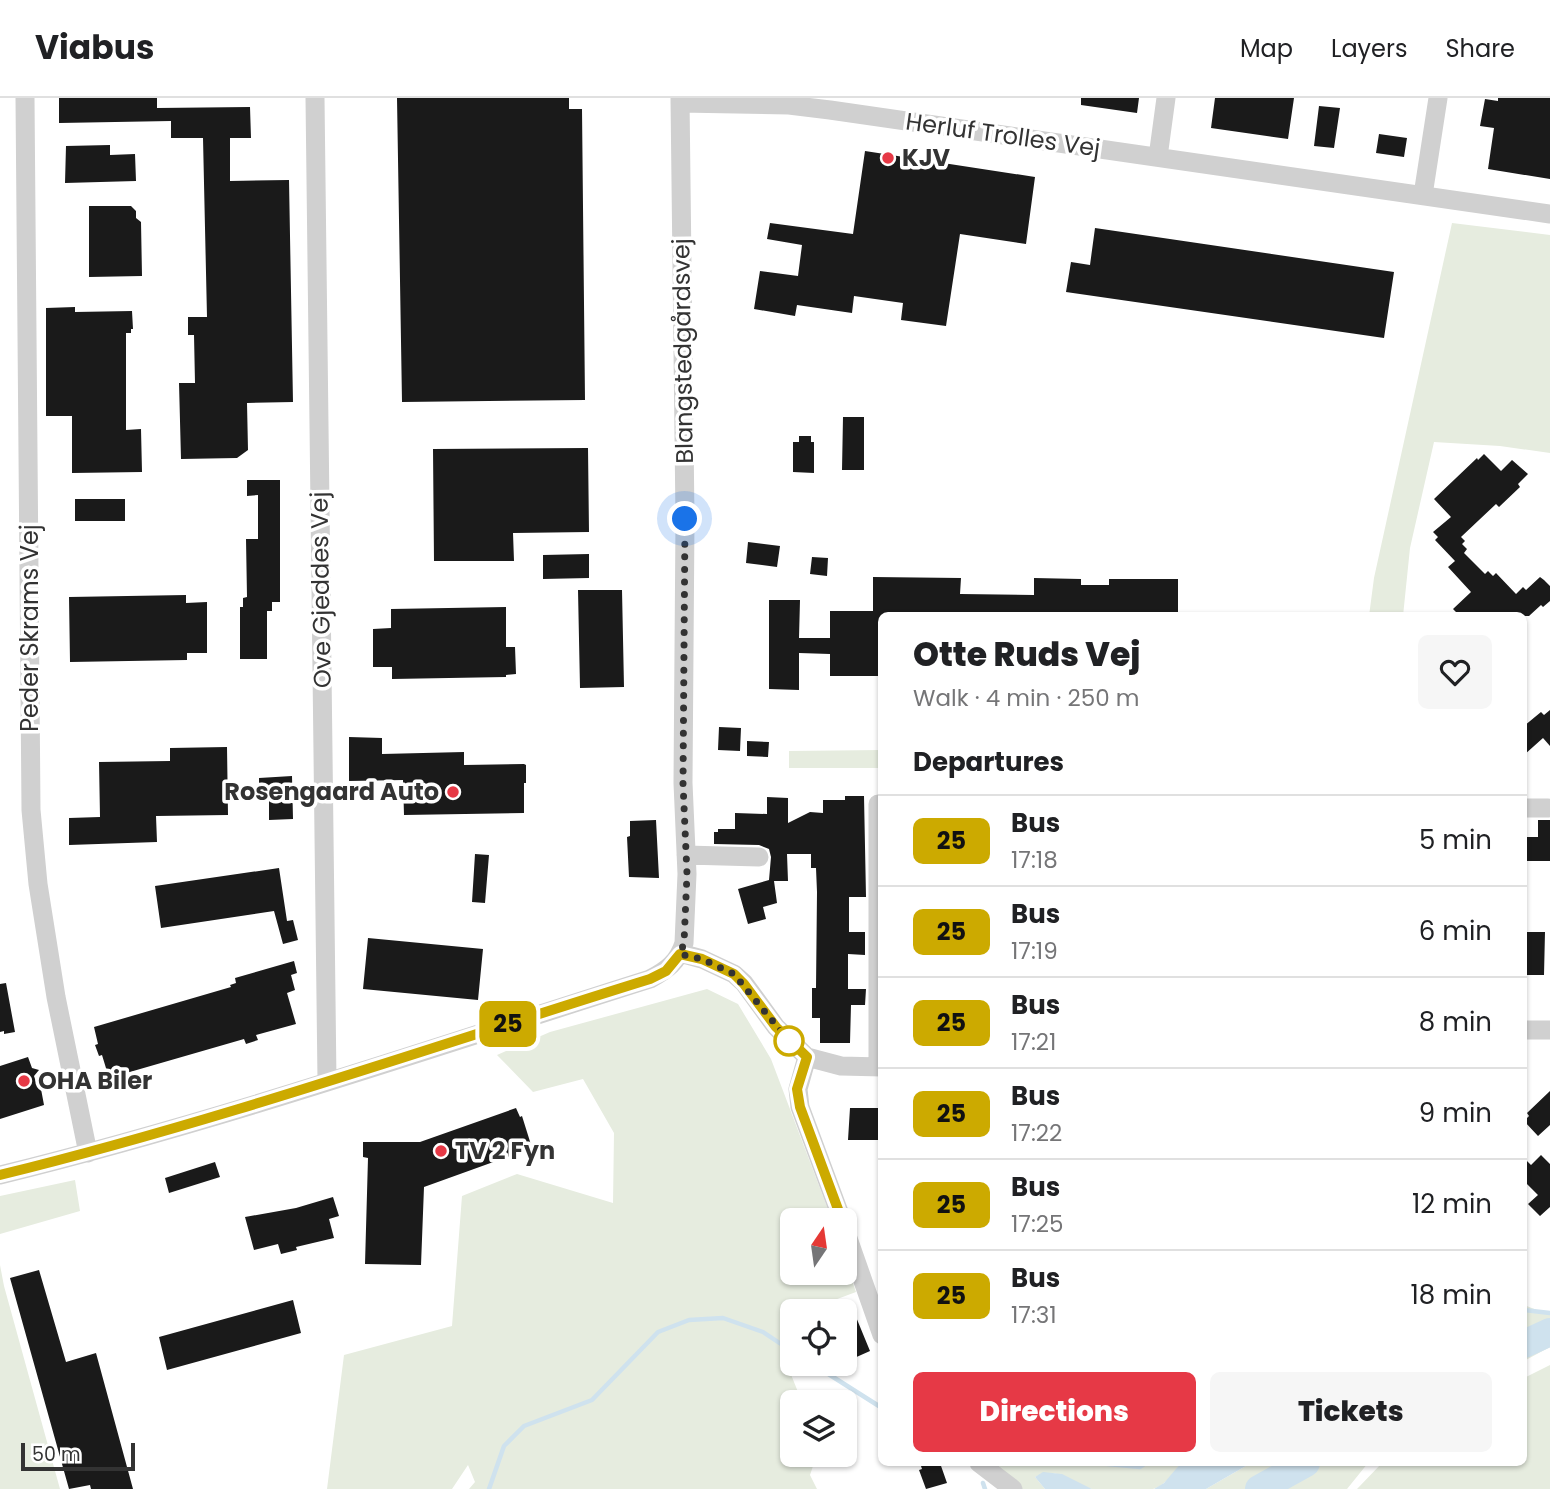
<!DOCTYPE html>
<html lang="en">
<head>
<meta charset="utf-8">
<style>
  body { margin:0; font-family:Poppins,sans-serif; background:#f6f6f6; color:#202124; height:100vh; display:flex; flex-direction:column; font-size:26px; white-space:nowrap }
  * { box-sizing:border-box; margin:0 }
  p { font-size:23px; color:#757577 }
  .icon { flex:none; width:38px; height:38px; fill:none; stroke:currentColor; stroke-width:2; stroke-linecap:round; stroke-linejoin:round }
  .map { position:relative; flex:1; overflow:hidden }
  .panel { position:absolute; left:878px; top:514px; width:649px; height:854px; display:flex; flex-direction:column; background:#fff; border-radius:10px; box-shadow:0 2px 5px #0004 }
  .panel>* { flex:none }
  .badge { padding:0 14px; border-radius:10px; font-size:24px; line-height:46px }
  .needle { width:46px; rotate:13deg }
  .fabs { position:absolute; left:780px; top:1110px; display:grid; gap:14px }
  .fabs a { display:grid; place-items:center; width:77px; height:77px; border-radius:10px; background:#fff; box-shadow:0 2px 5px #0004; font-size:35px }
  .scale { position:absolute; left:21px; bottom:18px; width:114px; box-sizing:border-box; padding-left:7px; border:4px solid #333; border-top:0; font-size:19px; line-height:24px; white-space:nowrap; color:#333; -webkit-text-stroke:5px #fff; paint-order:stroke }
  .you { position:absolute; width:35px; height:35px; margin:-18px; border:5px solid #fff; border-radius:50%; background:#1a73e8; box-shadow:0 0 0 10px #1a73e833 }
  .map>.badge { position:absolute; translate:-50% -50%; box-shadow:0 0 0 4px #fff }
  h2 { padding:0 35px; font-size:26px; line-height:63px }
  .round { display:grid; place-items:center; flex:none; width:74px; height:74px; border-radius:10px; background:#f6f6f6 }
  .head { display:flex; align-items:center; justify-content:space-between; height:119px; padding:0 35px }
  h1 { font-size:33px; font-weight:800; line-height:52px }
  .cta { display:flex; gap:14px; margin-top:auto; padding:14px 35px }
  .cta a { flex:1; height:80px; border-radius:10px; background:#e63946; color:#fff; font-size:28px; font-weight:800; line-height:80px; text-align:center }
  .cta a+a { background:#f6f6f6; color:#202124 }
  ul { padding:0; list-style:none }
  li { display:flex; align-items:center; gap:21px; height:91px; padding:0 35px; border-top:2px solid #e0e0e0 }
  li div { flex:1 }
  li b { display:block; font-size:26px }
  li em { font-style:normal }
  li .badge { min-width:77px; font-weight:700; text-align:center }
  header { display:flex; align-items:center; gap:42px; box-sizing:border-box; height:98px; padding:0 35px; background:#fff; border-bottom:2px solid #e0e0e0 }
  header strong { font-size:33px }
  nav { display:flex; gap:38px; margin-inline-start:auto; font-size:24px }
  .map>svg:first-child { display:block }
  .green { fill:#e6ecdf }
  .water { fill:#cfe2ee }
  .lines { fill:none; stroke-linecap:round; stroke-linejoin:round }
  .stream { stroke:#cfe2ee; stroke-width:4.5 }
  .river { stroke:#cfe2ee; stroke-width:28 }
  .building { fill:#1a1a1a }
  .minor { stroke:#d0d0d0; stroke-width:19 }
  .line-casing { stroke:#fff; stroke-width:16 }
  .line { stroke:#ca0; stroke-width:10 }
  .walk { stroke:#333; stroke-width:7; stroke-dasharray:0 12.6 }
  .poi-dot { fill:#e63946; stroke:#fff; stroke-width:2.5 }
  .stop-dot { fill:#fff; stroke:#ca0; stroke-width:3.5 }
  .labels { text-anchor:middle; stroke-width:7; stroke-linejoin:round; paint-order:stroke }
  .street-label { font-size:24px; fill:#333; stroke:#fff }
  .poi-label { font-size:24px; font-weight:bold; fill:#333; stroke:#fff; text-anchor:start }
</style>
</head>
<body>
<header>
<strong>Viabus</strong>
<nav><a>Map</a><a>Layers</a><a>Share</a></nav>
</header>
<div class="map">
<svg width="1550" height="1391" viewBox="0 0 1550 1391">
  <rect width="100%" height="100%" fill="#fff"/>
  <path class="green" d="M1452 125 1550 137V355L1500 348 1434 344 1410 450 1403 518H1369L1374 480Z
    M882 652V670H789V653Z
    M707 891 738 906 771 961 832 1122H793V1174H845V1162L856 1194 805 1213H793V1217L786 1220V1264L802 1304H793V1356H817L810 1377 817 1391H469L475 1384 468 1367 452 1391H327L344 1257 452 1228 462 1098 517 1076 613 1105 614 1035 583 981 533 994 497 957 550 934Z
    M75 1082 80 1113 0 1136V1098Z
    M0 1167 4 1188 60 1391H0Z
    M1524 1207 1550 1217V1249L1524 1263Z
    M1550 1267V1391H1357L1382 1365H1524V1280Z
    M993 1365H1181C1174 1374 1165 1388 1153 1391 1145 1391 1099 1391 1092 1391 1071 1385 1057 1367 1035 1379L1045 1391H1019Z
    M1251 1365H1368L1347 1391H1206Z"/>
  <path class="water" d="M1181 1365H1251L1206 1391H1154L1164 1385Z
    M1043 1374 1062 1376 1092 1391H1045L1035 1379Z"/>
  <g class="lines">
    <path class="stream" d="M1524 1212 1550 1215
      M811 1265 882 1310
      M1097 1365 1140 1369 1146 1365
      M983 1385 985 1391
      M489 1391 504 1348 524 1328 592 1302 658 1234 689 1222 723 1220 763 1234 793 1254"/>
    <path class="river" d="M1524 1246 1550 1234
      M1259 1391 1306 1365"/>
  </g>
  <path class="building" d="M59 0H157V10L250 9 251 40H230V83L289 82 293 304 247 305 248 352 237 360 181 361 179 285H195L194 237H188V219H207L203 40H171V23L59 25Z
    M397 0H569V11H582L585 302 402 304Z
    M1081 0H1139L1137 15 1081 7Z
    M1215 0H1294L1288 41 1211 30Z
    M1498 0H1550V81L1488 71 1494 30 1480 28 1485 1 1498 3Z
    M1319 8 1340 10 1334 50 1314 48Z
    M1379 36 1407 40 1404 59 1376 55Z
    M110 47V57L135 56 136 83 65 85 66 48Z
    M865 53 1035 79 1026 146 960 136 946 228 901 222 903 205 854 198 852 215 797 207 795 218 754 211 760 173 798 178 802 147 767 141 770 125 853 136Z
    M89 108H131L136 113V120L141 124 142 178 89 179Z
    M1095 130 1394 174 1384 240 1066 194 1071 164 1090 167Z
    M75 209V214L132 213 133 231H131V235H126V332L141 331 142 374 72 375V318H46V210Z
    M843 319H864V372H842Z
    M799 338H811V344H814V375L793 374V344H799Z
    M588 350 589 434 513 435 514 463H434L433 351Z
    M1484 356 1501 373 1512 362 1528 376 1518 386 1520 389 1499 409 1496 406 1461 439 1465 443 1462 446 1467 451 1464 455 1485 476 1488 473 1493 478 1496 475 1516 496 1523 489 1526 492 1540 479 1544 482 1550 488V503L1543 509 1541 507 1529 518H1460L1453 511 1471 494 1448 469 1455 463 1435 442 1438 439 1433 434 1451 419 1434 401 1477 360 1478 362Z
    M247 382H280V504H272V513H267V561H240V509H243V500L247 499 246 441H258V397L247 398Z
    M75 401H125V423H75Z
    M748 444 780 448 777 469 746 465Z
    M589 456V480L543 481V457Z
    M812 459 828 460 827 478 810 476Z
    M873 479 961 480 960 496 1034 497V480L1081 481V487H1109V481H1178V518H882V578H830V556L799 555V592L769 591V502H800L799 540H830V513H873Z
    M578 492H622L624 589 580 590Z
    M186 497V505L207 504V555H187V562L70 564 69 499Z
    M506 509V549H515L516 576 506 577V579L392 581V569H373V531L391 530V511Z
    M1550 612V648L1543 640 1524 657V628L1541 614 1544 617Z
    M719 629 741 630 740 653 718 652Z
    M349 639 382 640V656L464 654V667L524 666 526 667V685H524V715L404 717 403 682 349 683Z
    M747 643 769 644 768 659 747 658Z
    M227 649 228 717 156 718 157 744 69 747V720L100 719 99 664 170 663V650Z
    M292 678 293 721 269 722V693H259V680Z
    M845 698H864L866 799H849V834H865V857L848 856V891H866L865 907H851L850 945H820V920H812V890H816L817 794 816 770H811V756H787L788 783H774L777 805 763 809 766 821 748 826 738 791 769 782 771 759 769 751 759 747 714 746V734H718V731H735V715L767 716V699L788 700V725L810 714 823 715V702H845Z
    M656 722 659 780 629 779 627 739 630 738V723Z
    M1538 722H1550V763H1524V739H1538Z
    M475 756 489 757 485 805 472 804Z
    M279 770 287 823 293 822 298 842 283 846 274 813 161 830 155 788Z
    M1524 834H1545L1544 877H1524Z
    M368 840 483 851 478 902 363 891Z
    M294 863 297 875 291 877 295 892 287 895 296 926 256 937 258 942 246 946 244 941 109 980 102 957 99 958 95 947 98 946 94 929 231 889 230 887 236 885 235 880Z
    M6 885 15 934 4 936V933L0 934V886Z
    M28 959 32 970 39 972 34 978 38 990 41 991 44 1007 0 1021V968Z
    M1550 993V1027L1538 1038 1524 1023 1529 1018 1527 1015Z
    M516 1010 520 1019 522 1018 532 1050 424 1089 421 1167 365 1166 368 1060 363 1059V1044H420Z
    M850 1010H882V1042H848Z
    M1541 1057 1550 1066V1109L1540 1118 1528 1106 1538 1097 1524 1083V1060L1531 1067Z
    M215 1064 220 1079 169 1095 165 1080Z
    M333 1099 339 1118 329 1121 334 1140 296 1149 297 1152 281 1156 278 1146 254 1152 245 1119 296 1110Z
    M39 1172 66 1264 96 1255 133 1391H91L90 1387 69 1391 10 1180Z
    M293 1202 301 1235 167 1272 159 1239Z
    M856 1219 870 1253 852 1261 850 1257 845 1260V1223Z
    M920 1365H940L947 1385 926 1391 919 1372 922 1371Z"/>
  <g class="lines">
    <path class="minor" d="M25 0 31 712 38 786 56 899 88 1055
      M315 0 327 983
      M680 5 789 7 830 12 1550 116
      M1158 59 1166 0
      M1423 97 1438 0
      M1524 710H1548
      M686 757 759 759
      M680 855 702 861 734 876 744 885 776 929 807 959 841 968 882 969
      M1524 932H1550
      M807 959 798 991 800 1009 842 1122
      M878 969V706L882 707
      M0 1077C220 1023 435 949 650 881 667 872 678 864 684 845L687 776 683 685 685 421 680 0
      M845 1132 882 1237
      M979 1365 1013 1391"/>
  </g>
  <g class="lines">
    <defs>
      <path id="line" d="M0 1077C220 1023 434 948 650 881L666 873 680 856 702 861 734 876 744 886 776 929 807 959 797 991 800 1009 842 1122"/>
    </defs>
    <use href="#line" class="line-casing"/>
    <use href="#line" class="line"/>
    <path class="walk" d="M685 421 683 685 687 776 684 845 680 856 702 861 734 876 789 943"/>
  </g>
  <g class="poi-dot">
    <circle cx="888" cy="60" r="7"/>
    <circle cx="453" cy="694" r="7"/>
    <circle cx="24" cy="983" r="7"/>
    <circle cx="441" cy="1053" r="7"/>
  </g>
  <circle class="stop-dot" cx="789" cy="943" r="14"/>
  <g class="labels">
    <g class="street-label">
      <text transform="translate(1003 37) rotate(8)" y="8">Herluf Trolles Vej</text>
      <text transform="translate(683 253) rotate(-91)" y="8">Blangstedgårdsvej</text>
      <text transform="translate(321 492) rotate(-91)" y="8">Ove Gjeddes Vej</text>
      <text transform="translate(30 530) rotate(-90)" y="8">Peder Skrams Vej</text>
    </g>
    <g class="poi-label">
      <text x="902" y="68">KJV</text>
      <text x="439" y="702" text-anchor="end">Rosengaard Auto</text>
      <text x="38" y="991">OHA Biler</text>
      <text x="455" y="1061">TV 2 Fyn</text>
    </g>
  </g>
</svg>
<div class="fabs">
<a><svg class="needle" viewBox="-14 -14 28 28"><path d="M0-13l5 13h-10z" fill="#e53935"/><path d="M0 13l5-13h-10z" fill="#757577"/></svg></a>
<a><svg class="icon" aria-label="locate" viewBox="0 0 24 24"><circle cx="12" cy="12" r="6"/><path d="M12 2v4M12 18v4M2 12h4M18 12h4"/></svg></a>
<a><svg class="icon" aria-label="layers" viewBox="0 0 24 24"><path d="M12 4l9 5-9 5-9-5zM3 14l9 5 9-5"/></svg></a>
</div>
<div class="scale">50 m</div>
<div class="you" style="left:685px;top:421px"></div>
<b class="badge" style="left:508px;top:926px;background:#ca0;color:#111">25</b>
<section class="panel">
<div class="head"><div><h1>Otte Ruds Vej</h1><p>Walk · 4 min · 250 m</p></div><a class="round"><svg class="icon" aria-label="heart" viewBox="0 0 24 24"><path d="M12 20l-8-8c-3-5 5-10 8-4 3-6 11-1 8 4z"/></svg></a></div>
<h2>Departures</h2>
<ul>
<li><span class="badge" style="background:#ca0;color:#111">25</span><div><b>Bus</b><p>17:18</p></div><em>5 min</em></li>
<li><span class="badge" style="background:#ca0;color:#111">25</span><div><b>Bus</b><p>17:19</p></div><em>6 min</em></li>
<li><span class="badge" style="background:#ca0;color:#111">25</span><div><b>Bus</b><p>17:21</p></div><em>8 min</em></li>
<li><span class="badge" style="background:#ca0;color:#111">25</span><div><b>Bus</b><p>17:22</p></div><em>9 min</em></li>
<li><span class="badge" style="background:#ca0;color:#111">25</span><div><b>Bus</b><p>17:25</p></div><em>12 min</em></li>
<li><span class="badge" style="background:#ca0;color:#111">25</span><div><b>Bus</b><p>17:31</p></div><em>18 min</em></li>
</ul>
<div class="cta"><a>Directions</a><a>Tickets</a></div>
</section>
</div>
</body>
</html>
